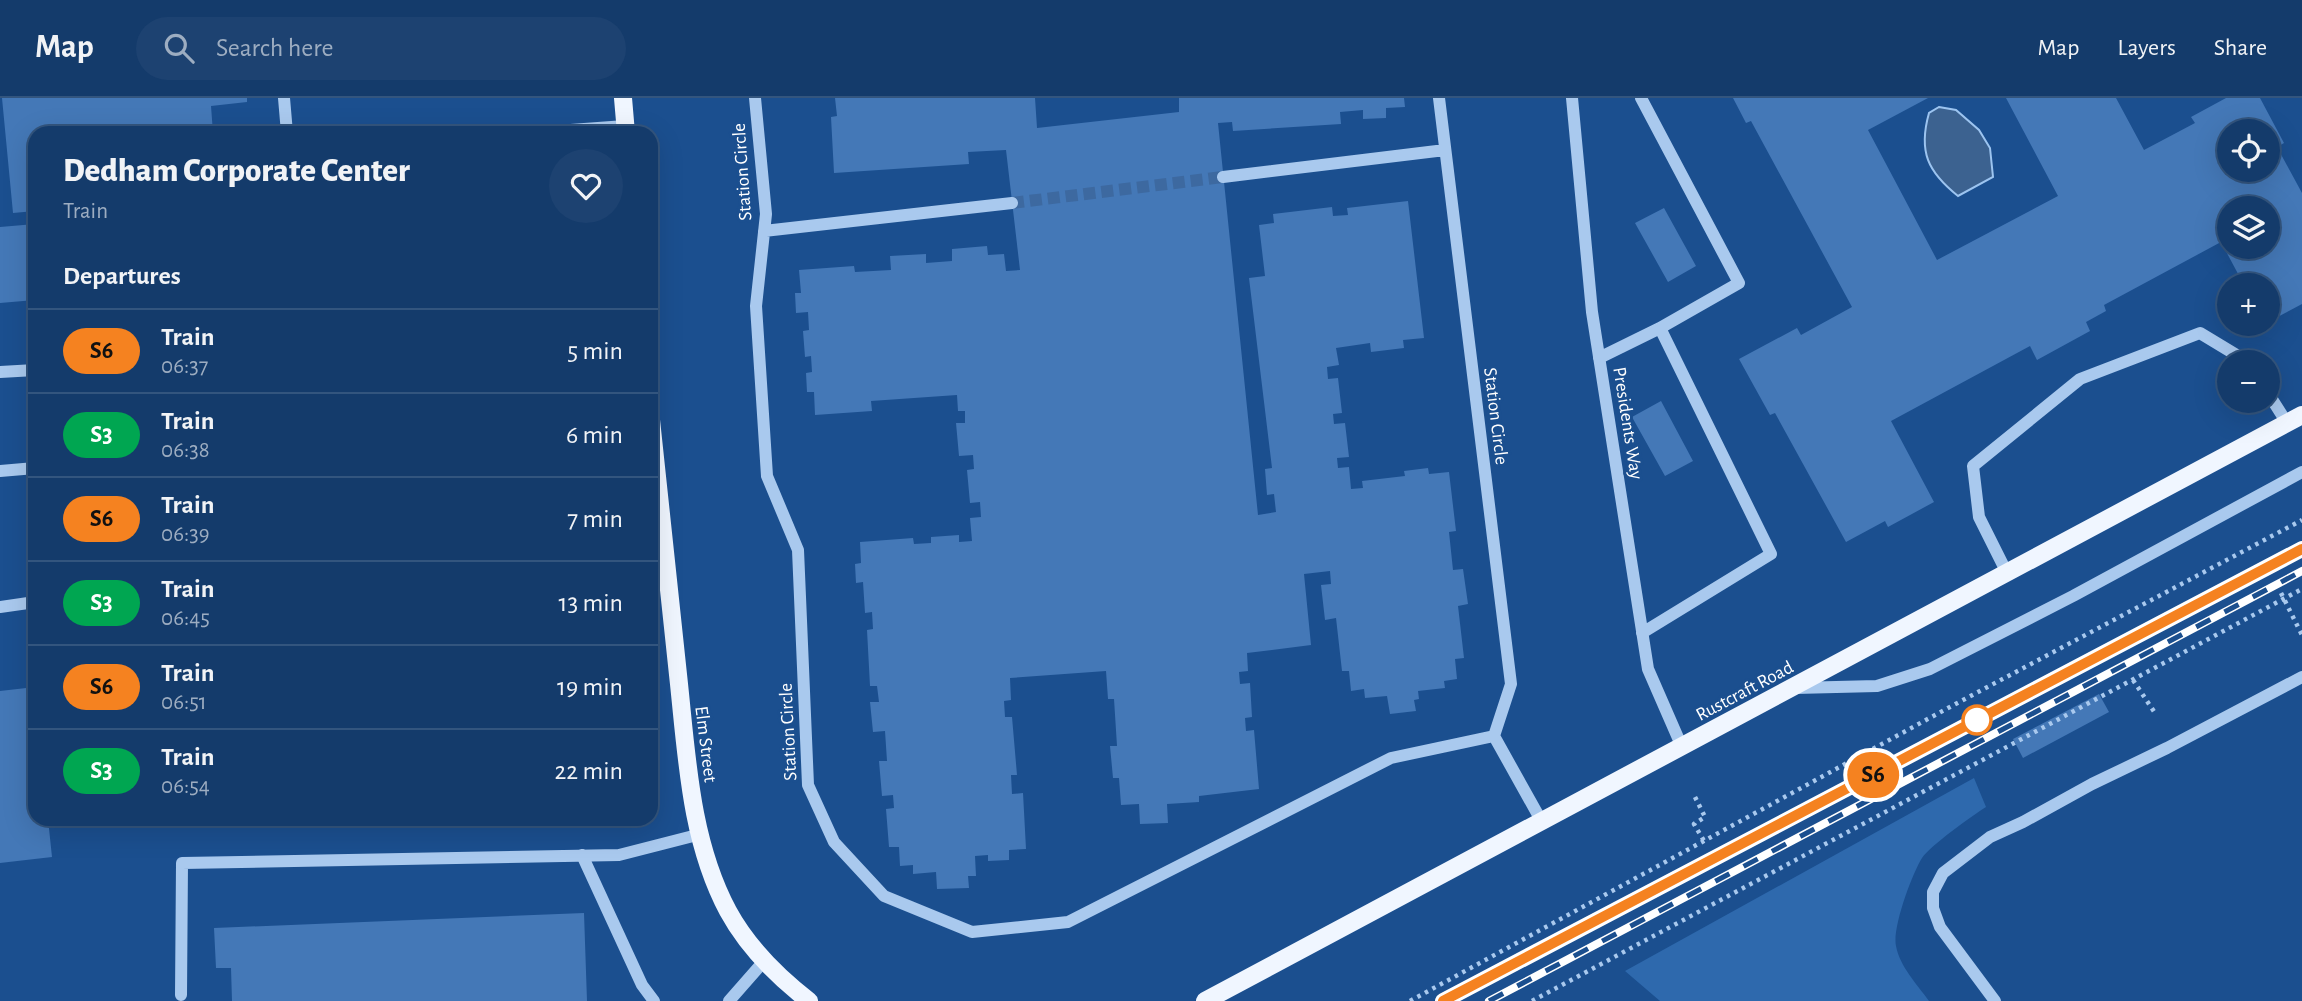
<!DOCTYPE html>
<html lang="en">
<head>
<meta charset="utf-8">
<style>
  body { margin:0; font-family:"Alegreya Sans",sans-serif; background:#1d4271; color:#f1f3f6; height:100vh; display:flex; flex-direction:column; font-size:26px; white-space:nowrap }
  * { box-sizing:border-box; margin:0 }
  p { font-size:23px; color:#9dadc1 }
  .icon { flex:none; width:38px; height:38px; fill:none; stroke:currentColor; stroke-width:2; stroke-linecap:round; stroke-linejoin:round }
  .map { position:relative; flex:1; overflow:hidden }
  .details { position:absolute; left:28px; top:28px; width:630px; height:700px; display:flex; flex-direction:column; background:#143b6b; border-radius:21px; box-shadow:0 7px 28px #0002,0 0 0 2px #33557e }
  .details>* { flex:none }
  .badge { padding:0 14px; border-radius:23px; font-size:24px; line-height:46px }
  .buttons { position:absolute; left:2217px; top:21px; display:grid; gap:14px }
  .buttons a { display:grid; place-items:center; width:63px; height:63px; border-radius:50%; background:#143b6b; box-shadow:0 7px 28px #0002,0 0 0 2px #33557e; font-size:35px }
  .map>.badge { position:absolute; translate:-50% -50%; box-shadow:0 0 0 4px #fff }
  h2 { padding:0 35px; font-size:26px; line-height:63px }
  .round { display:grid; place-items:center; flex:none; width:74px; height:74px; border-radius:37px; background:#1d4271 }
  .head { display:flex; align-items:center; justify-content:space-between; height:119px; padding:0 35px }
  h1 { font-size:33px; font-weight:800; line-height:52px }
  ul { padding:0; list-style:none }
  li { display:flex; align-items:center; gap:21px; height:84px; padding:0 35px; border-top:2px solid #33557e }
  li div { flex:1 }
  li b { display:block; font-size:26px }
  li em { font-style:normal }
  li .badge { min-width:77px; font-weight:700; text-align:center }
  header { display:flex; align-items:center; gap:42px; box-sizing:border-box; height:98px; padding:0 35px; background:#143b6b; border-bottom:2px solid #33557e }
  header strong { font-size:33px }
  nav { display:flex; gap:38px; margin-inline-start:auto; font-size:24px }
  .search { width:490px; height:63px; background:#1d4271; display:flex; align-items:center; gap:18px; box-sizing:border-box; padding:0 24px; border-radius:38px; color:#9dadc1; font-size:26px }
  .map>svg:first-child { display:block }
  .green { fill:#2e69ad }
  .water { fill:#3c6290; stroke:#9cc4f0; stroke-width:2 }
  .building { fill:#4478b7; fill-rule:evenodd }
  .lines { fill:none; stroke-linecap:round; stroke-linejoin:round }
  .minor-tunnel { stroke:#3d69a0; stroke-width:12; stroke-dasharray:12 6; stroke-linecap:butt }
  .path { stroke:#a9c9ee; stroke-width:4.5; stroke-dasharray:3.5 5; stroke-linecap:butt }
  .minor { stroke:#a9c9ee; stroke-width:12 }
  .major { stroke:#f0f6ff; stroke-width:18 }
  .rail-casing { stroke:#fff; stroke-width:8 }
  .rail { stroke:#1b4f8f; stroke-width:5; stroke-dasharray:16; stroke-linecap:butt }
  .line-casing { stroke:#fff; stroke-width:16 }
  .line { stroke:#f58220; stroke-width:10 }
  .stop-dot { fill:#fff; stroke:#f58220; stroke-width:3.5 }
  .labels { text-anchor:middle; stroke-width:6; stroke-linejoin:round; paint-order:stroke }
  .street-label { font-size:19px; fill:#fff; stroke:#1b4f8f }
</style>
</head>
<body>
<header>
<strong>Map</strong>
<div class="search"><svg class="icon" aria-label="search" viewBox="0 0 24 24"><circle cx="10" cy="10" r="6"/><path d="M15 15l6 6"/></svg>Search here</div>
<nav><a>Map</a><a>Layers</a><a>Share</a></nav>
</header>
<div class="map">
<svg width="2302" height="903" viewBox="0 0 2302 903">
  <rect width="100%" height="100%" fill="#1b4f8f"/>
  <path class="green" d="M1974 680 1986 709C1973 717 1930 748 1922 760 1912 776 1892 830 1896 848 1900 869 1917 886 1929 903H1660L1625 873Z"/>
  <path class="water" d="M1939 9 1956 12 1979 32 1990 50 1993 79 1958 98C1928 74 1918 54 1929 15Z"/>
  <path class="building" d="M2 0H247V4L211 8 213 35H35V113L13 115Z
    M835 0H1035L1037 30 1179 14V0H1404L1405 9 1386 10V20L1363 21V12L1340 14 1341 26 1233 33 1232 24 1218 25 1258 417 1276 414 1274 396 1267 397 1265 371 1272 370 1249 180 1265 178 1259 127 1274 125 1273 116 1332 109 1333 118 1348 117 1347 110 1408 103 1424 240 1403 242 1404 250 1371 254 1370 245 1336 250 1339 267 1327 269 1328 281 1338 280 1342 315 1333 316 1334 326 1345 325 1349 359 1337 360 1338 370 1349 369 1351 391 1363 390 1362 383 1405 378 1404 373 1428 370 1429 376 1449 374 1456 433 1449 434 1453 472 1463 471 1468 506 1458 508 1464 560 1455 561 1457 581 1444 583 1445 590 1418 593 1419 601 1414 602 1416 613 1390 616 1387 598 1365 600 1364 591 1351 593 1349 573H1342L1336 520 1325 522 1321 487 1331 486 1330 473 1304 476 1311 547 1247 555 1248 573 1239 574 1240 586 1250 585 1252 619 1245 620 1246 633 1254 632 1259 691 1199 698V704L1167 706 1168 725 1140 726 1139 706 1121 707 1119 680H1113L1110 648H1117L1114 601H1108L1106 573 1010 580 1011 602 1004 603 1005 619H1012L1017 677H1011L1012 696 1023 695 1026 751 1009 752V762L988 763V757L975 758 976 778H968L969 790 937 791 936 774 913 776V767L900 768 899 749H889L886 711 894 710 893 697 882 698 879 663H887L885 633 873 634 870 604H879L877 588H870L867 532 873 531 872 514 865 515 863 484 856 485 855 466 861 465 860 444 913 440 914 446 931 445V439L959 437V444L972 443 970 420 981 419 980 404 970 405 967 372 974 371 973 357 959 358 956 325H965V313H958L957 297 871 303 872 313 815 317 814 294H807L806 275 812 274 811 258 805 259 803 233 809 232 808 214 796 215 795 195H801L799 172 854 168 855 174 891 172 890 158 926 156V165L952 163V151L987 148 988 157 1004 156 1006 173 1020 172 1006 52 968 54 969 66 834 75 831 19 837 18Z
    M1733 0H1928L1868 32 1937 162 2058 98 2006 0H2116L2144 52 2195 25 2191 19 2226 0H2260L2284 45 2277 49 2302 95V206L2268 224V187H2244L2221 144 2104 207 2106 213 2086 224 2090 233 2037 262 2030 248 1891 323 1934 404 1888 429 1885 423 1846 444 1775 315 1770 317 1739 261 1797 230 1801 237 1852 209 1751 23 1746 25ZM2230 33H2268V72H2230ZM2230 110H2268V149H2230Z
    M1664 110 1696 168 1668 184 1635 125Z
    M35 126V202L0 205V129Z
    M1661 303 1693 363 1665 378 1632 319Z
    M35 589V721H48L52 759 0 765V593Z
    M2099 596 2109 614 2023 660 2013 641Z
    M584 815 587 903H232L231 870H216L214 830Z"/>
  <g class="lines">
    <path class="minor-tunnel" d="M1012 105 1223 79"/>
    <path class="path" d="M2281 495 2302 537
      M2133 582 2155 615
      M1695 699 1705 719 1694 726 1704 743
      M1410 903 1948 610 2302 422
      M1532 903 2302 491"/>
    <path class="minor" d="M284 0 287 35
      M755 0 766 116 756 208 767 378 798 452 808 687 834 744 884 798 972 834 1068 824 1391 660 1494 638
      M1439 0 1511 586 1494 638 1542 724
      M1572 0 1592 214 1648 571 1682 649
      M1641 0 1739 185 1660 230
      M530 35 625 28
      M1223 79 1445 52
      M764 133 1012 105
      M1599 260 1660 230 1771 456 1642 535
      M0 274 35 272
      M2268 295 2287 325
      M0 373 35 370
      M2007 475 1979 419 1973 368 2080 281 2200 235 2248 264
      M0 509 35 504
      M1795 590 1877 588 1930 571 2073 498 2302 374
      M582 757 642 887 654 903
      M181 897 182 765 619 757 701 736
      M729 903 765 862
      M1995 903 1940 829 1933 810V794L1943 775 1990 739 2023 724 2092 686 2167 650 2302 579"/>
    <path class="major" d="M623 0 626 35
      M651 322C660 410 669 498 679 586 687 662 691 744 728 813 747 848 778 879 809 903
      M1205 903 2302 317"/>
    <defs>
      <path id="rail" d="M1443 903 2302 451
        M1489 903 2302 473"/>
    </defs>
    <use href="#rail" class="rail-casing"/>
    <use href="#rail" class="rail"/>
  </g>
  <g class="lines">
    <defs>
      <path id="line" d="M1443 903 2302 451"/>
    </defs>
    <use href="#line" class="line-casing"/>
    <use href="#line" class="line"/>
  </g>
  <circle class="stop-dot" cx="1977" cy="622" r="14"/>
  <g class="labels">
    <g class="street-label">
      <text transform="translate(741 74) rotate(-94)" y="7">Station Circle</text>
      <text transform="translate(1497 318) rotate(83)" y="7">Station Circle</text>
      <text transform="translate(1629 325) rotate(81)" y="7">Presidents Way</text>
      <text transform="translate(1744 592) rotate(-28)" y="7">Rustcraft Road</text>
      <text transform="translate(787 634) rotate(-93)" y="7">Station Circle</text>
      <text transform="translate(707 646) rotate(83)" y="7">Elm Street</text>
    </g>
  </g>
</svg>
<div class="buttons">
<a><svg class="icon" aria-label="locate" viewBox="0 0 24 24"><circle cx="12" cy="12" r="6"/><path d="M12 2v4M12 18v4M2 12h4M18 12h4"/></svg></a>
<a><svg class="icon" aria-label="layers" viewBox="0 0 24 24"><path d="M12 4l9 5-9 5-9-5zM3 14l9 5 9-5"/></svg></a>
<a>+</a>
<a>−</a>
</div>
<b class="badge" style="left:1873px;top:677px;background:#f58220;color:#111">S6</b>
<section class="details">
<div class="head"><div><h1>Dedham Corporate Center</h1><p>Train</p></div><a class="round"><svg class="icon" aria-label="heart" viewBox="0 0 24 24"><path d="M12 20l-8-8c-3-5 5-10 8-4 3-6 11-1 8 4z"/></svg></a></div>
<h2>Departures</h2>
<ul>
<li><span class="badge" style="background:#f58220;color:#111">S6</span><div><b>Train</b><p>06:37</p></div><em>5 min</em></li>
<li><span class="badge" style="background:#00a651;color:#fff">S3</span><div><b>Train</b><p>06:38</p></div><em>6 min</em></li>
<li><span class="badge" style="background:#f58220;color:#111">S6</span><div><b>Train</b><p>06:39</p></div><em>7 min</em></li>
<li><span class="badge" style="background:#00a651;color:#fff">S3</span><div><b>Train</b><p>06:45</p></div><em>13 min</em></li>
<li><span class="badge" style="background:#f58220;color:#111">S6</span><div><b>Train</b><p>06:51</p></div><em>19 min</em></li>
<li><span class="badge" style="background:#00a651;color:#fff">S3</span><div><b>Train</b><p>06:54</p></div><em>22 min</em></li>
</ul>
</section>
</div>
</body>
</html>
